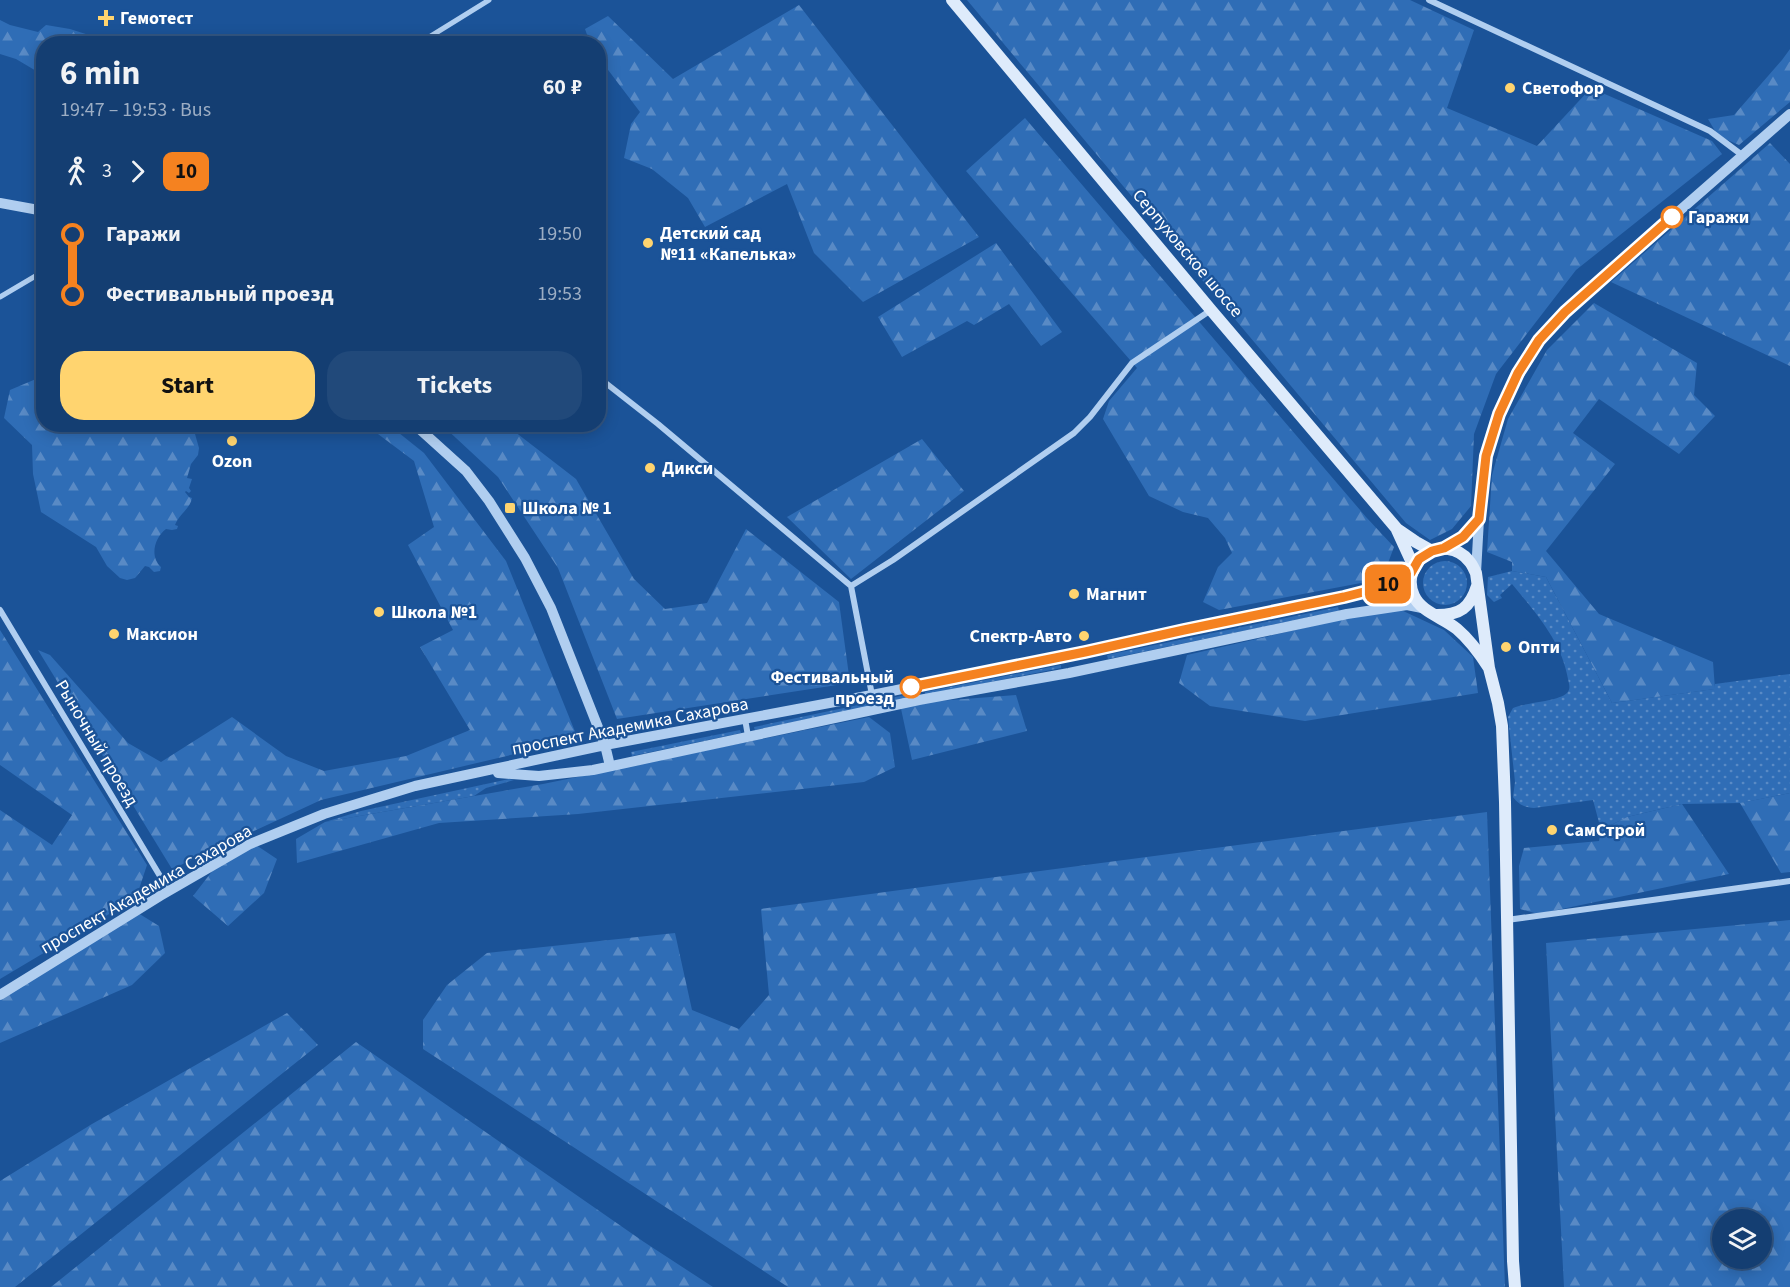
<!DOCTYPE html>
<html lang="en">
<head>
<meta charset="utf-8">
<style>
  body { margin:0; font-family:"Source Sans 3",sans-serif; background:#21497a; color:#f1f3f6; height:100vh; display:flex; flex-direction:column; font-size:22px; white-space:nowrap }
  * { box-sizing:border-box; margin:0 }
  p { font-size:20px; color:#9daec4 }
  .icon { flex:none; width:33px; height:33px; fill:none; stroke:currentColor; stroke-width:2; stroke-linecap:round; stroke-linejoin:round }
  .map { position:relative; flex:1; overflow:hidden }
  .drawer { position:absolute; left:36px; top:36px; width:570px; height:396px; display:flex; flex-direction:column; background:#143e72; border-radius:24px; box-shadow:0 3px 15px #0003,0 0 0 2px #335784 }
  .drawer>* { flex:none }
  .badge { padding:0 12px; border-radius:9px; font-size:21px; line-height:39px }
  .fabs { position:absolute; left:1712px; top:1209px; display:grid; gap:12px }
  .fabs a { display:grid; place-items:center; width:60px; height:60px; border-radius:50%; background:#143e72; box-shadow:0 3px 15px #0003,0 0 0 2px #335784; font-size:30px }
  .map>.badge { position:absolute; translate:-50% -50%; box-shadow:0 0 0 3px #fff }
  .legs { display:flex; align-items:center; gap:9px; height:66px; padding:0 24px; font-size:20px }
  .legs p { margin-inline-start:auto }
  .headline { display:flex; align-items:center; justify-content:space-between; height:102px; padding:0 24px }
  h1 { font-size:33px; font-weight:700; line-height:45px }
  .action { display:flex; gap:12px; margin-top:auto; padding:12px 24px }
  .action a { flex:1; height:69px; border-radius:24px; background:#ffd46f; color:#111; font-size:24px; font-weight:700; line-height:69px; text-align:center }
  .action a+a { background:#21497a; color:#f1f3f6 }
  ul { padding:0 24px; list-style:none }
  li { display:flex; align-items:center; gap:21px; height:60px; font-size:22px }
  li i { display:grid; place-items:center; width:9px; height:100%; margin:0 8px; background:currentColor }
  li i::after { content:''; width:15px; height:15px; margin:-8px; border:4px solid; border-radius:50%; background:#143e72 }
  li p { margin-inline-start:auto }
  li:first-child i { background:linear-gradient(#0000 50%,currentColor 0) }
  li:last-child i { background:linear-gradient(currentColor 50%,#0000 0) }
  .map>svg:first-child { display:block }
  .grass { fill:url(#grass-dots) }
  .forest { fill:url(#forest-firs); fill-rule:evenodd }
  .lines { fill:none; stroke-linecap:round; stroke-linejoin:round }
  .pedestrian { stroke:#b0cef0; stroke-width:5 }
  .minor { stroke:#b0cef0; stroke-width:6 }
  .tertiary { stroke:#b0cef0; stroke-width:10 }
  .secondary { stroke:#deebfb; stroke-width:12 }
  .line-1-casing { stroke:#fff; stroke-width:14 }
  .line-1 { stroke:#f58220; stroke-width:9 }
  .poi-dot { fill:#ffd46f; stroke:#1b5398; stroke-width:2 }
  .stop-1-dot { fill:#fff; stroke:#f58220; stroke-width:3 }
  .labels { text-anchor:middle; stroke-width:4.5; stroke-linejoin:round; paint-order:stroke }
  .poi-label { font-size:18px; font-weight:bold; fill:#fff; stroke:#1b5398; text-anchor:start }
  .stop-label { font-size:18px; font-weight:bold; fill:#fff; stroke:#1b5398; text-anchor:start }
  .street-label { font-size:18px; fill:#fff; stroke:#1b5398 }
</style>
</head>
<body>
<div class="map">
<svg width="1790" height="1287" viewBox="0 0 1790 1287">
  <defs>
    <pattern id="grass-dots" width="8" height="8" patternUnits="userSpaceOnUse" patternTransform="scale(1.5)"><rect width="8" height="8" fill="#2f6db6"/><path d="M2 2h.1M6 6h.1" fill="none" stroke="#598ac5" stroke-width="1.8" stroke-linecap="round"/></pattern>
    <pattern id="forest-firs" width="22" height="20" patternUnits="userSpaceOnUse" patternTransform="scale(1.5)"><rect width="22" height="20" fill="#2f6db6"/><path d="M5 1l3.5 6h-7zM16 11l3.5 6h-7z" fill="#598ac5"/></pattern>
  </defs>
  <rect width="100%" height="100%" fill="#1b5398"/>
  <path class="grass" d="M1423 583a22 22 0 1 1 44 0a22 22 0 1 1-44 0Z
    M1512 571 1546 577 1612 703 1714 689 1715 684 1790 674V793L1741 803 1682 804 1627 817 1601 830 1593 800 1534 808C1524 807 1519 805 1513 797L1515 782 1508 717 1513 708C1527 702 1557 702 1567 693 1571 689 1569 684 1568 679 1562 642 1536 613 1512 584L1500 595 1502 598 1494 602 1487 595 1488 577Z
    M1338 607 1339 611 1108 659 1107 655Z
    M1061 665V668L925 695V692Z
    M910 694 911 698 755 730 754 727Z
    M740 730 741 733 632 756 631 752Z
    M509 779 514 780 486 788 474 796 325 822 361 811Z"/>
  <path class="forest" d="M967 0H1410L1474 30 1447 108 1537 146 1591 88 1712 141 1722 154 1576 270 1496 374 1474 434 1471 506 1452 529 1430 540 1406 523Z
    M799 5 979 237 863 302 814 253 787 184 705 227 688 198 652 169 624 158 631 124 640 112 599 58 598 44 590 43 585 29 608 16 673 79Z
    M0 20 10 25 38 32 46 25 70 29 114 43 44 44 43 75 16 59 0 54Z
    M1790 49V102L1739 145 1718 136 1708 119 1734 115 1782 60Z
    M1025 118 1366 517 1394 547 1382 579 1219 610 1203 602 1218 567 1232 553 1225 538 1208 518 1183 512 1149 496 1103 419 1109 401 1137 368 966 171Z
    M1770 143 1790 164V366L1611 282Z
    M996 243 1062 332 1041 346 1009 304 974 325 967 321 902 357 878 317Z
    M1594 303 1697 363 1694 395 1715 416 1679 454 1599 399 1573 433 1615 464 1546 551 1599 614 1713 662 1715 689 1612 703 1546 577 1512 571V562L1487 552 1492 475 1508 419 1547 350Z
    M43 376 44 424 181 425 195 434 199 448 198 455 191 464 187 478 192 479 189 488 191 491 189 493 186 491 185 492 189 497 192 498C190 509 180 513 175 525L178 526 177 529 172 530 166 529C155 537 149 556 161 567L160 571 154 572 149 567 145 566 135 578 127 580 120 578 107 566 96 547 41 512 33 474 32 445 4 418 10 390Z
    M366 425H389L424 453 506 561 578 739 321 800 172 869 38 650 50 655 128 743 161 762 232 717 286 756 324 771 406 756 470 730 420 647 453 630 408 545 434 527 414 461Z
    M442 425H506L576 479 634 579 665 609 707 603 746 529 839 602 850 683 617 719 558 568 498 477Z
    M922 439 964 491 851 579 787 517Z
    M1401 610 1444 630 1473 657 1478 693 1305 721 1210 706 1179 683 1187 655 1356 616Z
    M0 630 147 865 136 898 0 979V810L52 845 72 815 0 765Z
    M1016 695 1027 731 912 760 900 704Z
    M869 717 890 733 895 767 864 782 578 814 439 823 297 863 296 839 325 822 543 784Z
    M1790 793V872L1781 873 1740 803Z
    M1682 804 1729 874 1538 914 1520 909 1519 866 1524 848 1599 841 1601 830 1627 817Z
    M1487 812 1505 1287H788L423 1049V1020L447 985 487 953 675 933 692 1010 739 1029 769 995 761 909 1025 873Z
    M256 845 277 859 264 893 228 926 193 896 220 861Z
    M138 913 159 926 165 953 132 985 0 1043V997Z
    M1790 920V1287H1564L1546 943ZM1722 1220H1761V1258H1722Z
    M287 1013 318 1045 15 1287H0V1181L92 1124Z
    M356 1042 644 1242 713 1287H51Z"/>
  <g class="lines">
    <path class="pedestrian" d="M418 44 489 0
      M0 297 44 271"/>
    <path class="minor" d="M1429 0 1710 131 1742 155
      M598 377 658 424 851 586 872 695
      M851 586 893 560 1074 433 1090 417 1132 363 1211 310
      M0 610 169 891
      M745 719 748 736
      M1507 920 1790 881"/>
    <path class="tertiary" d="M0 203 44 211
      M414 424 466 471 489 501 525 558 551 608 605 745 610 766
      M1444 548 1463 537 1479 519
      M1476 573 1479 519 1486 456 1499 414 1518 373 1539 340 1565 311 1790 114
      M498 773 539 776 593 770 919 700 1069 673 1347 614 1407 605 1422 608
      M0 995 160 896 250 844 324 814 415 786 605 745 872 695 1066 656 1184 630 1344 597 1383 587 1411 573"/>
    <path class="secondary" d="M952 0 1211 310 1397 529 1416 542 1432 551
      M1397 530 1414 567
      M1437 615C1460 615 1470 608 1477 586
      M1489 668C1480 654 1470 640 1457 629 1444 618 1421 612 1414 596 1398 562 1445 531 1469 561 1472 564 1474 569 1476 573L1489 668 1498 703 1502 726 1505 802 1513 1261 1515 1287"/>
  </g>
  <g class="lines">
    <defs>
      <path id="line-1" d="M911 687 1085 652 1184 630 1344 597 1383 587 1411 573 1419 559 1432 551 1444 548 1463 537 1479 519 1486 456 1499 414 1518 373 1539 340 1565 312 1672 217"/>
    </defs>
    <use href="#line-1" class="line-1-casing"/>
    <use href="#line-1" class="line-1"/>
  </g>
  <g class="poi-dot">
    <path d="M103 9h6v6h6v6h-6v6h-6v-6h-6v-6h6z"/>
    <circle cx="1510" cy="88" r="6"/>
    <circle cx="648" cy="243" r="6"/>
    <circle cx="232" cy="441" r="6"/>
    <circle cx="650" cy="468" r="6"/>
    <rect x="504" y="502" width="12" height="12" rx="3"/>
    <circle cx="1074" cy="594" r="6"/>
    <circle cx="379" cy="612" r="6"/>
    <circle cx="114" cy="634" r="6"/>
    <circle cx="1084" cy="636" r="6"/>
    <circle cx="1506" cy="647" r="6"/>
    <circle cx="1552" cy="830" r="6"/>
  </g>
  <g class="stop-1-dot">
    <circle cx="1672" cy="217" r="10"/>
    <circle cx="911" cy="687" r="10"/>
  </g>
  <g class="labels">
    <g class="poi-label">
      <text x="120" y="24">Гемотест</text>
      <text x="1522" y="94">Светофор</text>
      <text x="660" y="239">Детский сад<tspan x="660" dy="21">№11 «Капелька»</tspan></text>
      <text x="232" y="467" text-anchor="middle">Ozon</text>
      <text x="662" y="474">Дикси</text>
      <text x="522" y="514">Школа № 1</text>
      <text x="1086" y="600">Магнит</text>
      <text x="391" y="618">Школа №1</text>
      <text x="126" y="640">Максион</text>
      <text x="1072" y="642" text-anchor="end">Спектр-Авто</text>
      <text x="1518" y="653">Опти</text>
      <text x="1564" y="836">СамСтрой</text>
    </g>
    <g class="stop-label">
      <text x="1688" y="223">Гаражи</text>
      <text x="894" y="683" text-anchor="end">Фестивальный<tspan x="894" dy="21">проезд</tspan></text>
    </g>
    <g class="street-label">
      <text transform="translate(1188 253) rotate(50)" y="6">Серпуховское шоссе</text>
      <text transform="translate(630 726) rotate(-11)" y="6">проспект Академика Сахарова</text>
      <text transform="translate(97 743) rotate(59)" y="6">Рыночный проезд</text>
      <text transform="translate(146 889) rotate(-30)" y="6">проспект Академика Сахарова</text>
    </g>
  </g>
</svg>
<div class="fabs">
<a><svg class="icon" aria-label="layers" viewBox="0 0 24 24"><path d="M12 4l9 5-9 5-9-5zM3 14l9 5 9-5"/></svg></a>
</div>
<b class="badge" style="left:1388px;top:584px;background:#f58220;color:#111">10</b>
<section class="drawer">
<div class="headline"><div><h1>6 min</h1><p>19:47 – 19:53 · Bus</p></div><b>60 ₽</b></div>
<div class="legs"><svg class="icon" aria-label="walk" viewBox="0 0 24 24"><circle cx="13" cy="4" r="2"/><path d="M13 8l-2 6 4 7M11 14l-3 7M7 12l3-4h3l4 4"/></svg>3<svg class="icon" aria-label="forward" viewBox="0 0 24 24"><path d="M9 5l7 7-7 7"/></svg><b class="badge" style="background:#f58220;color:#111">10</b></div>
<ul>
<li><i style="color:#f58220"></i><b>Гаражи</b><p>19:50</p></li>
<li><i style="color:#f58220"></i><b>Фестивальный проезд</b><p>19:53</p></li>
</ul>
<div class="action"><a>Start</a><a>Tickets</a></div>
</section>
</div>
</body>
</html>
